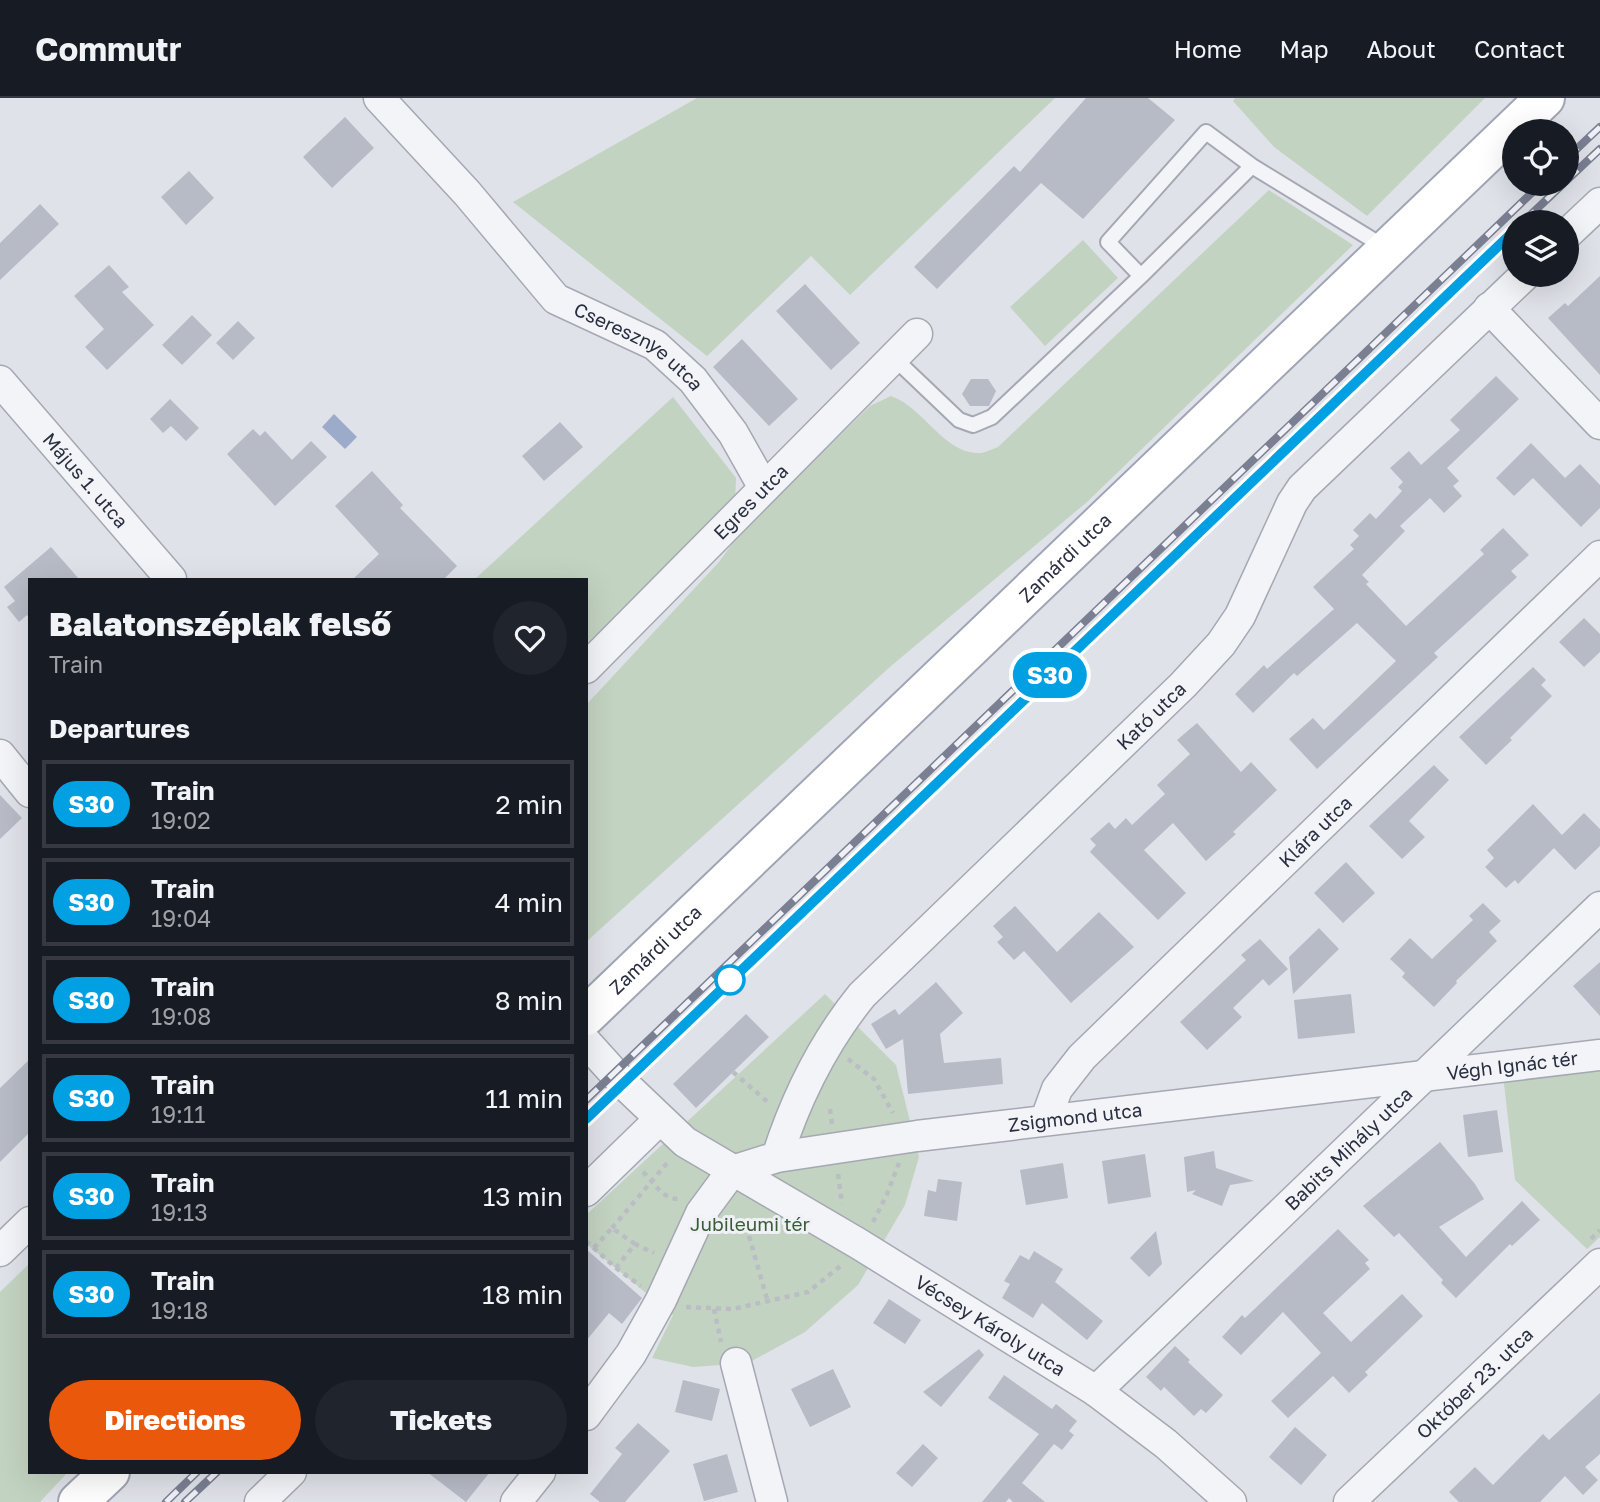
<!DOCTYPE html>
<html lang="en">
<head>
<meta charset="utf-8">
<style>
  body { margin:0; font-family:"Golos Text",sans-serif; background:#20242c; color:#f1f3f6; height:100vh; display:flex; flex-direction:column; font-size:26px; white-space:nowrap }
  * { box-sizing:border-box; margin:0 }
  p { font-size:23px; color:#9ea1a6 }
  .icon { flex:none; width:38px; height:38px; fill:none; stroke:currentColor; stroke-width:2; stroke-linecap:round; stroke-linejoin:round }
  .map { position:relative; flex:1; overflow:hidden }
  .sheet { position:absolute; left:28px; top:480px; width:560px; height:896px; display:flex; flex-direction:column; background:#171b24; border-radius:0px; box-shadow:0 7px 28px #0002 }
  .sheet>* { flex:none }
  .badge { padding:0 14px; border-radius:23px; font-size:24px; line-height:46px }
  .buttons { position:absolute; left:1502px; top:21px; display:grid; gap:14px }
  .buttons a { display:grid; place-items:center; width:77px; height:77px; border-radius:50%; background:#171b24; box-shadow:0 7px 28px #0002; font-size:35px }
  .map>.badge { position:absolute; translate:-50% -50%; box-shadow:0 0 0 4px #fff }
  h2 { padding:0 21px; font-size:26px; line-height:63px }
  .round { display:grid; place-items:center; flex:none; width:74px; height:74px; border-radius:37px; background:#20242c }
  .headline { display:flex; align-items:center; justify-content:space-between; height:119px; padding:0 21px }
  h1 { font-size:33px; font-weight:800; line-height:52px }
  .action { display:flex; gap:14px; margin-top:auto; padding:14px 21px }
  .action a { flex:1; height:80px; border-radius:42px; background:#ea580c; color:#fff; font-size:28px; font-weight:800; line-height:80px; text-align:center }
  .action a+a { background:#20242c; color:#f1f3f6 }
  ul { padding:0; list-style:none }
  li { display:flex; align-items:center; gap:21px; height:88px; margin:0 14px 10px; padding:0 7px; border:4px solid #363941; border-radius:0px }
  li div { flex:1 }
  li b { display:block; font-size:26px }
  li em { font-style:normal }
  li .badge { min-width:77px; font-weight:700; text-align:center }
  header { display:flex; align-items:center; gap:42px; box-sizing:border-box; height:98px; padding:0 35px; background:#171b24; border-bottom:2px solid #363941 }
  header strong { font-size:33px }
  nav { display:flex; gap:38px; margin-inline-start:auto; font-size:24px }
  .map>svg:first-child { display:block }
  .green { fill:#c3d3c1 }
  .water { fill:#9babc9 }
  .building { fill:#b7bbc6 }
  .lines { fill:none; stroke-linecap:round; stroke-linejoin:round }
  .lane-casing { stroke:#a5a8b3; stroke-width:18 }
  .street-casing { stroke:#a5a8b3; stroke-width:33 }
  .primary-casing { stroke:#9fa5b4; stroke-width:42 }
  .path { stroke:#babdc4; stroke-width:4.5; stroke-dasharray:5 5; stroke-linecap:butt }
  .lane { stroke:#f3f4f7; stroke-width:14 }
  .street { stroke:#f3f4f7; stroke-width:30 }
  .primary { stroke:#fff; stroke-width:38 }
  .rail-casing { stroke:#7a7f92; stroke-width:8 }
  .rail { stroke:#f0f1f6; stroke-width:5; stroke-dasharray:16; stroke-linecap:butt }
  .line-casing { stroke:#fff; stroke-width:16 }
  .line { stroke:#00a0e3; stroke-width:10 }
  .stop-dot { fill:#fff; stroke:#00a0e3; stroke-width:3.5 }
  .labels { text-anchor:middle; stroke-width:6; stroke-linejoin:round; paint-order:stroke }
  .street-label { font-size:19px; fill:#292e40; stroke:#f0f1f6 }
  .park-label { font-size:19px; fill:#385c36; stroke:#f0f1f6 }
</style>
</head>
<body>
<header>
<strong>Commutr</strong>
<nav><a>Home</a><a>Map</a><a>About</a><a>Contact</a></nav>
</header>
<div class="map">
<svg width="1600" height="1404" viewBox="0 0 1600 1404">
  <rect width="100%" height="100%" fill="#e0e2e9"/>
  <path class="green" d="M697 0H1055L850 197 811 158 707 258 513 104Z
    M1235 0H1485L1367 118 1274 49 1233 3Z
    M1269 92 1353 147 1087 404 891 568 586 844V607L719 464 739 436 870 308 891 298C923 309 943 354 977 355 983 356 992 351 998 349Z
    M1083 142 1118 180 1045 248 1010 209Z
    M673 299 736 380 735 407 586 546V481H475Z
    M825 896 896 967 919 1059 905 1107 858 1187 805 1234 748 1265 693 1269 652 1260 673 1217 586 1146V1117Z
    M1600 967V1139L1587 1151 1515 1082 1503 977Z
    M30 1165V1374H68L40 1404H0V1194Z"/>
  <path class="water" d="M334 316 357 339 345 351 322 329Z"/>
  <path class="building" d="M1086 0H1148L1175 22 1083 121 1041 85 937 191 914 169 1014 68 1020 74Z
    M345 19 374 50 332 90 303 59Z
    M189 73 214 100 186 127 161 99Z
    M40 106 59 126 0 182V145Z
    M109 167 129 189 122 194 154 227 107 272 85 249 104 231 74 198Z
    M1600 178V277L1548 220 1565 205 1568 208Z
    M805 186 860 245 831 272 776 213Z
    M192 217 212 237 182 267 162 247Z
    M238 223 255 240 233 262 216 245Z
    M742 241 798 301 769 328 713 269Z
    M1496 278 1519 301 1447 370 1459 383 1453 388 1462 398 1444 415 1430 400 1400 428 1405 433 1362 477 1369 484 1366 486 1406 528 1484 456 1480 452 1503 430 1529 457 1511 473 1517 479 1434 555 1438 559 1317 671 1289 641 1313 620 1324 632 1396 563 1357 525 1297 578 1294 575 1253 615 1235 596 1264 567 1267 571 1334 511 1313 489 1354 451 1350 447 1359 438 1353 432 1370 415 1376 421 1402 393 1398 389 1403 384 1390 370 1409 353 1421 367 1460 332 1450 322Z
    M971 281H988L996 293 989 308H970L962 296Z
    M170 301 199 330 186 343 171 328 163 335 150 321Z
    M560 324 583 349 544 383 522 358Z
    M253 331 260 338 265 333 292 362 311 343 327 359 275 408 227 356Z
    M1531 345 1565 380 1580 366 1600 387V410L1581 429 1533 380 1514 398 1496 380Z
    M372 373 403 407 400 410 457 468 444 481H353L379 456 335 408Z
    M51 449 79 481H30V521L27 517 19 524 7 509 15 503 4 489Z
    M1584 520 1600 536V554L1584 569 1559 544Z
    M1533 569 1546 582 1541 587 1552 598 1510 640 1512 642 1486 667 1459 639Z
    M1197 625 1241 674 1251 664 1277 692 1233 734 1236 736 1206 763 1173 725 1144 752 1186 795 1158 822 1090 754 1096 747 1090 741 1109 724 1115 731 1126 720 1132 727 1165 696 1157 687 1190 656 1177 642Z
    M1434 667 1449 682 1409 723 1425 739 1402 761 1369 728Z
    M0 697 22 720 0 741Z
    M1533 706 1562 737 1584 715 1600 731V748L1575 772 1554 750 1518 786 1515 782 1506 790 1485 769 1494 760 1487 752Z
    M1346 764 1375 795 1343 825 1314 795Z
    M1483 805 1501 823 1489 834 1497 843 1456 883 1457 885 1434 909 1402 879 1405 875 1390 861 1410 840 1432 861 1473 822 1469 818Z
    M1015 808 1057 854 1099 814 1134 849 1071 905 1024 853 1014 862 997 844 1003 839 993 828Z
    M1319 830 1339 851 1293 896 1289 859Z
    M1260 841 1288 871 1269 888 1263 881 1233 910 1242 919 1207 952 1180 924 1246 862 1241 857Z
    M1600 864V918L1573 888Z
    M936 884 963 915 940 936 944 965 1001 960 1003 986 908 996 903 941 886 951 871 926 895 911 899 917Z
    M1351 896 1355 935 1298 941 1294 902Z
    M746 916 769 939 696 1010 673 986Z
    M30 961V1034L0 1064V990Z
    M1497 1012 1503 1054 1468 1059 1463 1017Z
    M1440 1044 1475 1086 1484 1101 1439 1129 1466 1159 1522 1103 1540 1122 1512 1148 1510 1146 1456 1200 1441 1185 1443 1182 1399 1135 1394 1139 1363 1108Z
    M1214 1053 1216 1070 1254 1083 1230 1087 1222 1108 1192 1096 1196 1092 1187 1094 1184 1059Z
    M1145 1056 1151 1099 1108 1106 1102 1063Z
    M1063 1065 1068 1100 1026 1107 1020 1072Z
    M938 1081 962 1084 957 1123 924 1118 928 1092 936 1094Z
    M1338 1131 1369 1162 1365 1165 1370 1171 1323 1215 1351 1244 1402 1196 1423 1218 1365 1274 1368 1277 1349 1295 1333 1278 1288 1320 1271 1303 1321 1255 1283 1214 1241 1257 1222 1239 1242 1217 1245 1220Z
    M1156 1133 1162 1166 1149 1179 1130 1160Z
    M586 1151 642 1200 622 1226 609 1215 586 1243Z
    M1034 1153 1063 1171 1055 1184 1103 1223 1087 1242 1042 1205 1033 1220 1002 1200 1010 1186 1004 1183 1020 1157 1029 1162Z
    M889 1201 921 1222 905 1246 873 1225Z
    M1175 1248 1190 1262 1188 1264 1223 1297 1206 1315 1201 1311 1194 1318 1164 1289 1161 1293 1146 1279Z
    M979 1251 984 1257 941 1309 923 1294Z
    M833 1271 851 1309 810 1329 791 1291Z
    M1004 1277 1052 1311 1056 1306 1077 1323 1069 1333 1074 1337 1062 1352 1054 1346 1022 1385 1045 1404H1013L1009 1400 1006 1404H982L1039 1336 988 1300Z
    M683 1282 720 1291 712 1323 675 1314Z
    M1600 1295V1356L1585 1369 1598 1382 1583 1397 1565 1378 1540 1404H1459L1449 1394 1475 1369 1493 1387 1543 1336 1549 1342Z
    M638 1325 670 1353 625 1404H600L590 1396 622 1356 615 1350Z
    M1295 1329 1327 1357 1301 1387 1269 1359Z
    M923 1346 938 1360 912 1389 896 1375Z
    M727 1356 738 1394 704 1403 693 1366Z
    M427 1374H490L466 1404Z"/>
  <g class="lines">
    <defs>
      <path id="lane" d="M1252 68 1141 178 1108 144 1206 34 1252 68 1386 150
        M894 260 959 322 973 327 992 319 1141 178"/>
      <g id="street">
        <path id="s1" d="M379 0 467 95 556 201 655 247 693 282 733 335 764 390"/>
        <path d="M1566 137 1600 105"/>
        <path d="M1489 210 1600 326"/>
        <path id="s2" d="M0 283 171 481"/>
        <path id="s3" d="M586 570 917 236"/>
        <path d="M0 657 30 694"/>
        <path id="s4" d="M586 944 623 985 685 1044 859 1146 1096 1293 1166 1346 1231 1404"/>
        <path id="s5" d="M1046 1021 1057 991 1082 959 1600 458"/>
        <path id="s6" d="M777 1059C796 1000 823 945 862 897L1183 587 1221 546 1240 518 1292 405 1302 390 1525 177"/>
        <path id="s7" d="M732 1073 777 1059 917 1038 1600 957"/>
        <path d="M586 1093 659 1022"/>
        <path d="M0 1153 30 1124"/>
        <path d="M736 1265 772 1404"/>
        <path id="s8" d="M1096 1293 1600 809"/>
        <path d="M586 1317 631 1256 661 1202 701 1115 732 1073"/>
        <path d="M260 1404 291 1374"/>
        <path d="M516 1404 540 1374"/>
        <path id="s9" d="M1349 1404 1600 1166"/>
      </g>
      <g id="primary">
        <path id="s10" d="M586 918 1545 0"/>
        <path d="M78 1404 110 1374"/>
      </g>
    </defs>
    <use href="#lane" class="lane-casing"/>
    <use href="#street" class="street-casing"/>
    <use href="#primary" class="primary-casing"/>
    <path class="path" d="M848 961 874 981 893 1015
      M733 974 769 1005
      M830 1011 832 1026
      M643 1074C654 1084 662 1101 678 1101
      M838 1076 842 1106
      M873 1124 887 1096 899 1065
      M612 1130 668 1064
      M749 1138 767 1201
      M1591 1141 1600 1132
      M586 1143 616 1170 641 1188
      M594 1150 612 1130 635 1146
      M616 1170 635 1146 654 1155
      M686 1209 733 1211 808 1194 844 1165
      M714 1211 721 1244"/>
    <use href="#lane" class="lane"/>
    <use href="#street" class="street"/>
    <use href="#primary" class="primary"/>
    <defs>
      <path id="rail" d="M1566 61 1600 29
        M1566 83 1600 51
        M1523 124 1563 86
        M586 1002 1541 86
        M586 1021 1514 133
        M166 1404 197 1374
        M185 1404 217 1374"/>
    </defs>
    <use href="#rail" class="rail-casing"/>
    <use href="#rail" class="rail"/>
  </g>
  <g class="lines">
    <defs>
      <path id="line" d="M586 1021 1514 133"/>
    </defs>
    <use href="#line" class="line-casing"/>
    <use href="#line" class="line"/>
  </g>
  <circle class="stop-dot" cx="730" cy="882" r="14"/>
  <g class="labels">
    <g class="street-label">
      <text dy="7" stroke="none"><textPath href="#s1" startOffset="364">Cseresznye utca</textPath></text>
      <text dy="7" stroke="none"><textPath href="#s2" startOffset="131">Május 1. utca</textPath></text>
      <text dy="7" stroke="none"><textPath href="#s3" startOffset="234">Egres utca</textPath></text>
      <text dy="7" stroke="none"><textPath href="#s10" startOffset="663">Zamárdi utca</textPath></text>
      <text dy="7" stroke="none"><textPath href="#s6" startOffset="586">Kató utca</textPath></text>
      <text dy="7" stroke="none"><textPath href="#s5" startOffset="397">Klára utca</textPath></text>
      <text dy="7" stroke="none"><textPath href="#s10" startOffset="96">Zamárdi utca</textPath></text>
      <text dy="7" stroke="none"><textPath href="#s7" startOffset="788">Végh Ignác tér</textPath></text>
      <text dy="7" stroke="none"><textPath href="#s7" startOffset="348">Zsigmond utca</textPath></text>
      <text dy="7" stroke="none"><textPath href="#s8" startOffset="350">Babits Mihály utca</textPath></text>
      <text dy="7" stroke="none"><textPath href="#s4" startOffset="497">Vécsey Károly utca</textPath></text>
      <text dy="7" stroke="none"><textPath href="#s9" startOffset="173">Október 23. utca</textPath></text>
    </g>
    <g class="park-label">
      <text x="750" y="1133">Jubileumi tér</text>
    </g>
  </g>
</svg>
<div class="buttons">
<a><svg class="icon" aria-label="locate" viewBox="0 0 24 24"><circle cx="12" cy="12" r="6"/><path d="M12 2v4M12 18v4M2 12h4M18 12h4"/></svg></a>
<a><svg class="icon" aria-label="layers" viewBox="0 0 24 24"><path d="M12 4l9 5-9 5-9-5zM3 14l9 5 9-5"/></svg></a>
</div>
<b class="badge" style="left:1050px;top:577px;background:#00a0e3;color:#fff">S30</b>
<section class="sheet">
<div class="headline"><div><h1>Balatonszéplak felső</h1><p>Train</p></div><a class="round"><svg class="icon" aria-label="heart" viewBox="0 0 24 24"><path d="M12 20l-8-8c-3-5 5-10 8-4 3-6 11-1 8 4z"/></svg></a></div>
<h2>Departures</h2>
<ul>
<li><span class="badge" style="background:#00a0e3;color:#fff">S30</span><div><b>Train</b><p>19:02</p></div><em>2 min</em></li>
<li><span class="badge" style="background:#00a0e3;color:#fff">S30</span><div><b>Train</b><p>19:04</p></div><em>4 min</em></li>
<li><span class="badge" style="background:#00a0e3;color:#fff">S30</span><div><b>Train</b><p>19:08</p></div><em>8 min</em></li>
<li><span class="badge" style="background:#00a0e3;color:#fff">S30</span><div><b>Train</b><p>19:11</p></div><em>11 min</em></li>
<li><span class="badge" style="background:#00a0e3;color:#fff">S30</span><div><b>Train</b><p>19:13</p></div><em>13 min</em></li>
<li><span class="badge" style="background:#00a0e3;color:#fff">S30</span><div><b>Train</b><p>19:18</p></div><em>18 min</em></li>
</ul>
<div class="action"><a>Directions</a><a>Tickets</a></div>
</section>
</div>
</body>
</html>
